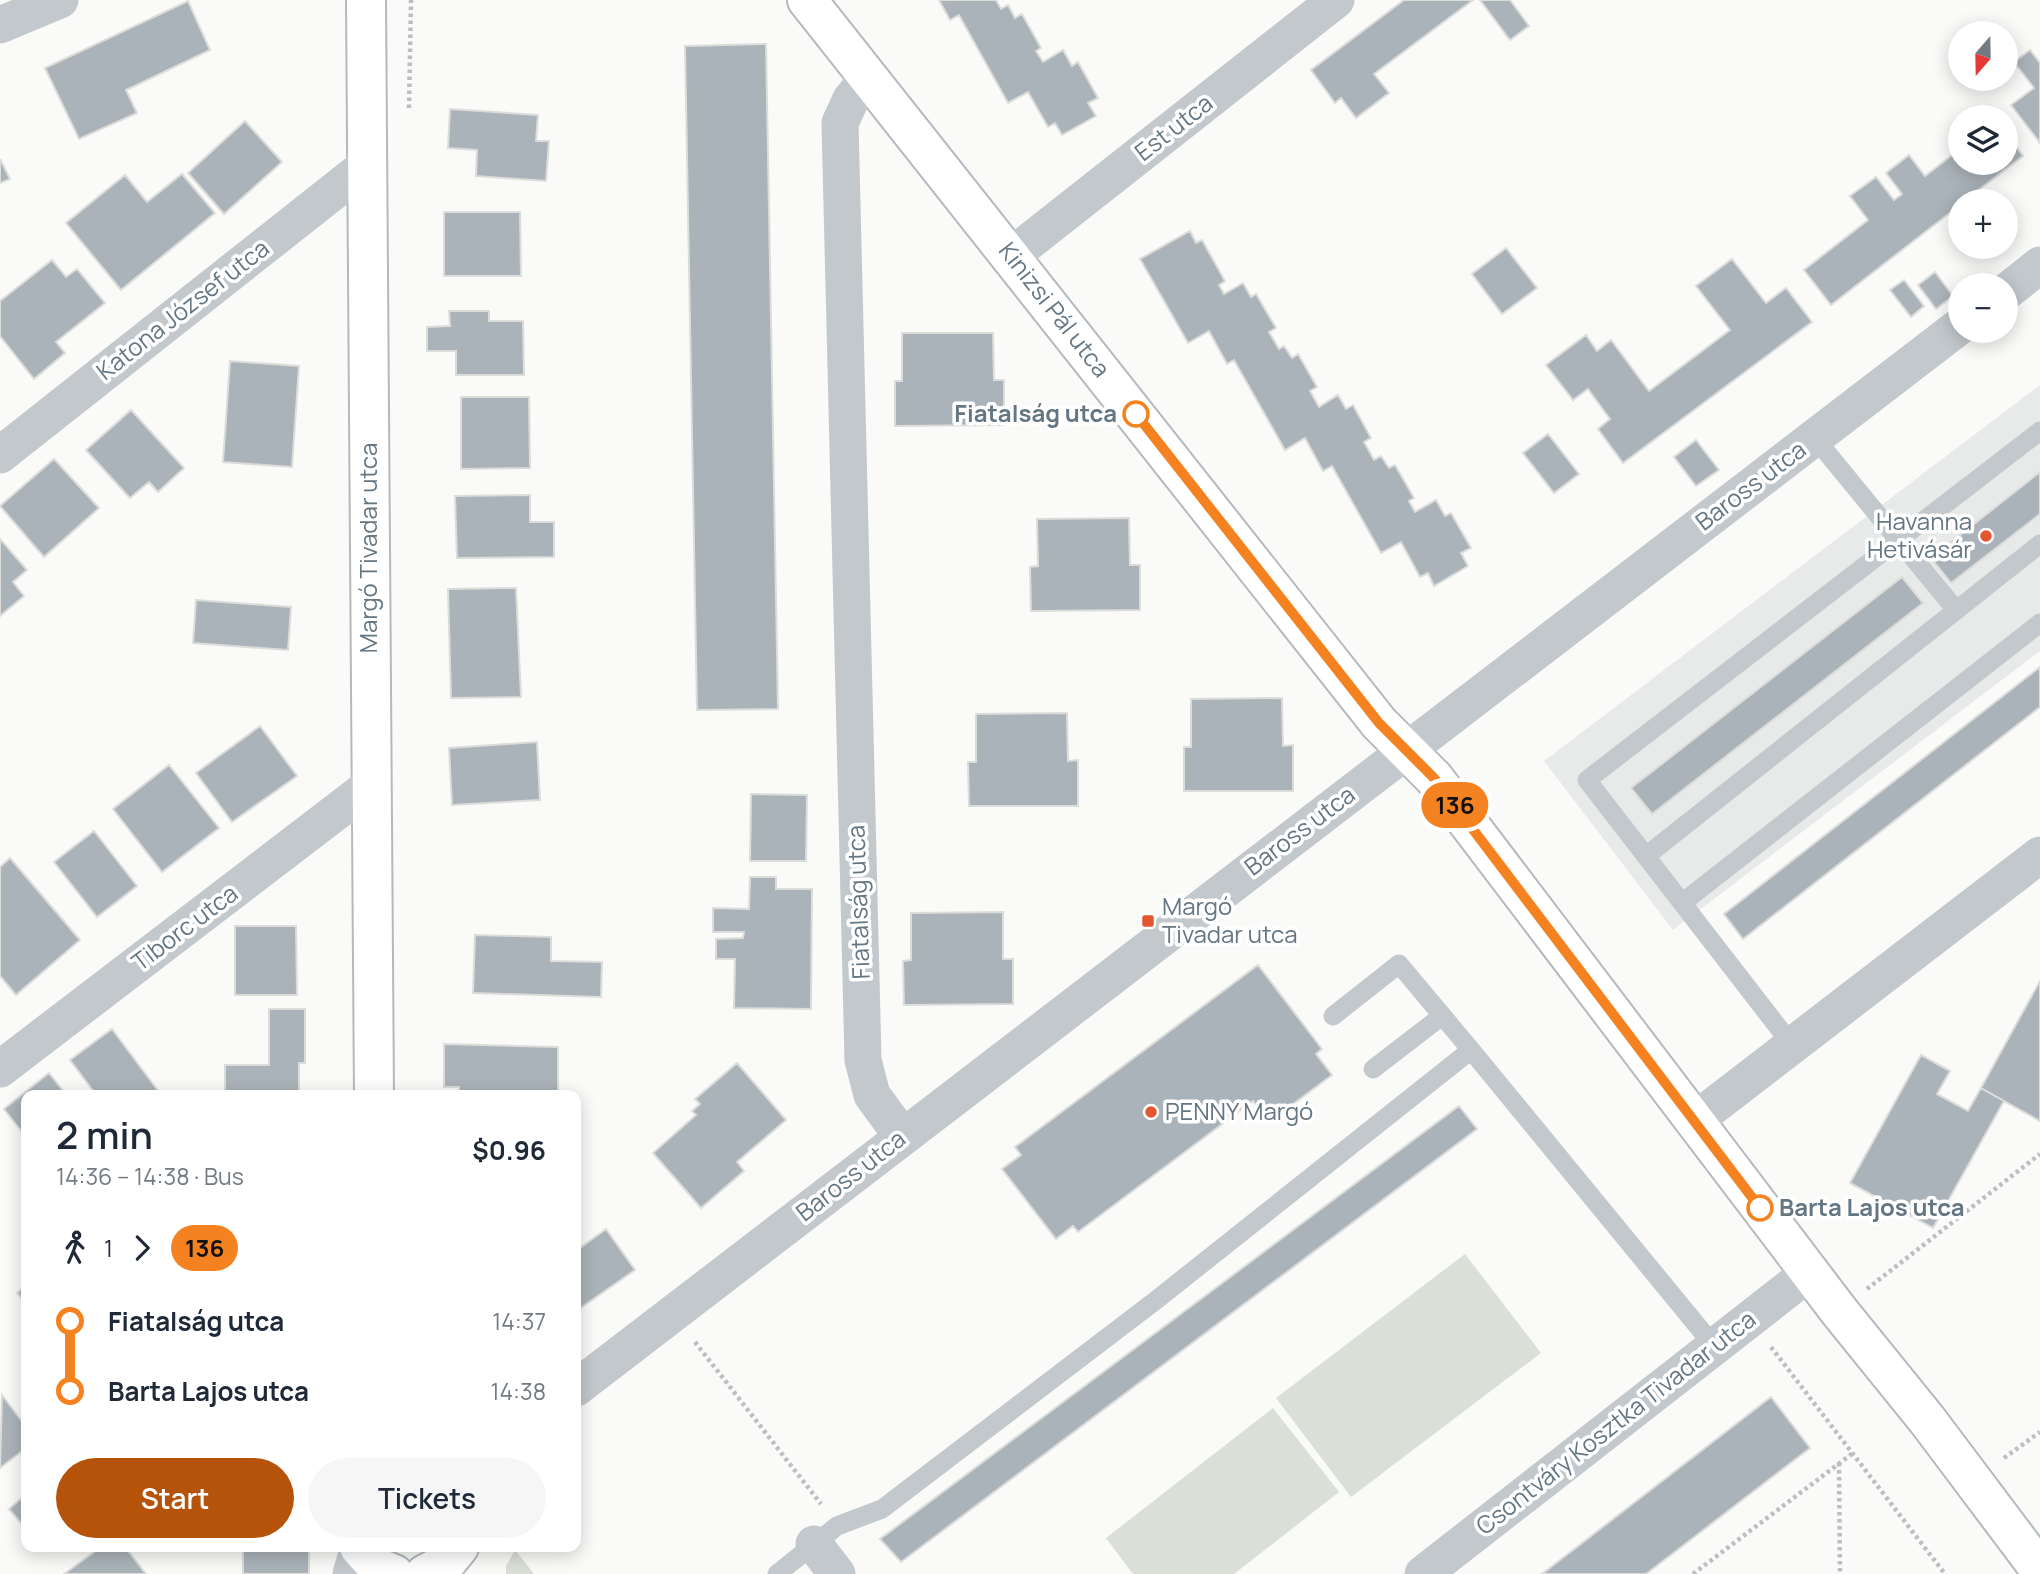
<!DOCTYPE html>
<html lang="en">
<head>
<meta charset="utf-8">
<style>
  body { margin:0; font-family:Manrope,sans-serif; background:#f6f6f7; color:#1f2937; height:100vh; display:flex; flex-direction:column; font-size:26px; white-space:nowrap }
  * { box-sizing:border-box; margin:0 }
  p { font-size:23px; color:#747a83 }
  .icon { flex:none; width:38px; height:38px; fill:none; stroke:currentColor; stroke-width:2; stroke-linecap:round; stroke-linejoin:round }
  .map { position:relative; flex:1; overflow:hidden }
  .panel { position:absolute; left:21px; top:1090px; width:560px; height:462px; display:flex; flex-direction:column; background:#fff; border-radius:14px; box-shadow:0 4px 18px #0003 }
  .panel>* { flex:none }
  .badge { padding:0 14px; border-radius:23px; font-size:24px; line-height:46px }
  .needle { width:46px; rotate:200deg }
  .controls { position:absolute; left:1948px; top:21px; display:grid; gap:14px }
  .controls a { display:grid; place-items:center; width:70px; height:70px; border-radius:50%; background:#fff; box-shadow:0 4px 18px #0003; font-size:35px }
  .map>.badge { position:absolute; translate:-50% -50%; box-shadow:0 0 0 4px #fff }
  .legs { display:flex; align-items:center; gap:10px; height:77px; padding:0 35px; font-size:23px }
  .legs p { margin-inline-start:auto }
  .overview { display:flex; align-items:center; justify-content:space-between; height:119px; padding:0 35px }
  h1 { font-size:38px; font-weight:600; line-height:52px }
  .button { display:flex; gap:14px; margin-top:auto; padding:14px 35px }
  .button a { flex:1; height:80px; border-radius:42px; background:#b45309; color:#fff; font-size:28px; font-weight:600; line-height:80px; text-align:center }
  .button a+a { background:#f6f6f7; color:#1f2937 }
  ul { padding:0 35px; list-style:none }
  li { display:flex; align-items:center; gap:24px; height:70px; font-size:26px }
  li i { display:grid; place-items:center; width:10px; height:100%; margin:0 9px; background:currentColor }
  li i::after { content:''; width:18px; height:18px; margin:-9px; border:5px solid; border-radius:50%; background:#fff }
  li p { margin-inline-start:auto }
  li:first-child i { background:linear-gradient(#0000 50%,currentColor 0) }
  li:last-child i { background:linear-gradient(currentColor 50%,#0000 0) }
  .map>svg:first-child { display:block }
  .built { fill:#e8e9e9 }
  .green { fill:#dadfd7 }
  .building { fill:#aab3b9; stroke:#dcdcda; stroke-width:2 }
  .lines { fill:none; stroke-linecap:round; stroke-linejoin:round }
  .secondary-casing { stroke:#b3babf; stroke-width:42 }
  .path { stroke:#bbbfc2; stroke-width:4.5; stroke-dasharray:3.5 3.5; stroke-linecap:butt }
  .lane { stroke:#c3c8cc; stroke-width:19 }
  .street { stroke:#c3c8cc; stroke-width:37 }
  .secondary { stroke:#fff; stroke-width:38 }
  .line-1-casing { stroke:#fff; stroke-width:16 }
  .line-1 { stroke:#f58220; stroke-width:10 }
  .stop-1-dot { fill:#fff; stroke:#f58220; stroke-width:3.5 }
  .poi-dot { fill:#e4572e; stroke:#fff; stroke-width:2.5 }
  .labels { text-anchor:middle; stroke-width:7; stroke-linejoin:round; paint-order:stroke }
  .street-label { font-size:24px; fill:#657683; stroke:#fff }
  .stop-label { font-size:24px; font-weight:bold; fill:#657683; stroke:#fff; text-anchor:end }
  .poi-label { font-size:24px; fill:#657683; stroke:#fff; text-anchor:start }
</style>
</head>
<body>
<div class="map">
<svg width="2040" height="1574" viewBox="0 0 2040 1574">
  <rect width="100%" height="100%" fill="#fafaf8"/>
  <path class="built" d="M2040 385V651L1673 930 1544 761Z"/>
  <path class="green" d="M1465 1254 1541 1353 1351 1497 1276 1398Z
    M1273 1408 1339 1492 1234 1574H1133L1106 1538Z
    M515 1550 534 1574H506V1566Z"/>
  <path class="building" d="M939 0H996L1001 9 1008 5 1015 18 1022 14 1041 48 1036 51 1043 62 1063 50 1072 66 1078 62 1098 98 1088 103 1096 116 1062 135 1055 123 1048 127 1028 92 1008 103 959 15 950 20Z
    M1404 0H1473L1374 74 1389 93 1356 118 1341 98 1335 103 1311 70Z
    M1480 0H1510L1529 26 1510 40Z
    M188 1 210 50 126 90 137 113 79 139 45 68Z
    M766 44 778 709 697 710 685 46Z
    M2030 50 2040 63V143L2011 105 2034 88 2014 62Z
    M450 109 538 115 536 141H549L546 181 476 176 477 150 448 148Z
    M245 121 282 162 224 214 188 173Z
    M2006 133 2023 156 1964 201H1960V205L1831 305 1804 270 1868 220 1850 196 1876 177 1894 200 1902 194 1886 173 1909 155 1925 176 1960 149V163H2006Z
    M0 159 10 179 0 183Z
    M182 174 215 213 121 290 66 223 125 175 147 202Z
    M444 212H520L521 276H444Z
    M1190 231 1196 243 1202 240 1225 281 1219 285 1224 294 1243 283 1251 297 1256 294 1276 328 1269 332 1279 349 1284 346 1292 358 1298 354 1317 387 1310 391 1319 407 1338 395 1346 409 1353 405 1371 438 1364 442 1374 460 1381 456 1389 468 1395 465 1414 498 1409 501 1415 512 1436 500 1445 516 1451 513 1471 548 1461 553 1468 566 1434 586 1428 573 1420 577 1401 542 1381 553 1332 466 1323 471 1305 438 1285 450 1234 360 1227 364 1209 331 1188 343 1140 259Z
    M1506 248 1537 288 1502 314 1472 274Z
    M1732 259 1766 303 1786 288 1812 322 1623 463 1598 429 1610 419 1588 389 1573 400 1546 365 1586 335 1597 351 1611 340 1649 391 1730 330 1696 286Z
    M52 260 66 277 77 269 105 303 56 342 65 353 34 379 0 336V301Z
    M1935 272 1953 296 1936 309 1918 285Z
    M1904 280 1924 306 1911 317 1890 290Z
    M449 311H489V321H523L524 375H456V351H427V327L450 326Z
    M902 333H993L994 380H1004V425L895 426V381H902Z
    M230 361 299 366 292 467 223 462Z
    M461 397H529L530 468 461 469Z
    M131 410 184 468 158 492 149 482 130 498 86 450Z
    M1548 434 1579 474 1554 493 1523 453Z
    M1696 440 1719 470 1696 486 1674 457Z
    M54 459 99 508 44 557 0 506Z
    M2040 472V514L1951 583 1931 558Z
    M530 495V522H554V557L457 558 455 496Z
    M1129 518 1130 565H1140V610L1031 611 1030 567 1038 566 1037 519Z
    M0 539 27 570 13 582 24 596 0 616Z
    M1902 577 1923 603 1652 814 1631 788Z
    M516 588 521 697 451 698 448 589Z
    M196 600 291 607 288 650 193 643Z
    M2040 667V707L1743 939 1724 914Z
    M1282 698 1283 746 1293 745V791H1184V747H1191V699Z
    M1067 713 1068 761 1078 760V806H969L968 762H976V714Z
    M260 726 297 776 232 822 196 773Z
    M537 742 540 800 452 805 449 748Z
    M169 765 219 828 162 872 113 809Z
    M751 794 807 795 806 861H750Z
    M94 831 137 886 97 917 54 862Z
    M10 858 80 940 16 995 0 976V867Z
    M750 877H776V889H812L811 1009 734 1008 735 959H716V939L743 938 744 932H713V908L749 909Z
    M1003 912V959H1013V1004L904 1005 903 961 911 960V913Z
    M235 926H296L297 995H235Z
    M475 935 551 937V961L602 962 601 997 473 993Z
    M1258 965 1322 1049 1316 1054 1332 1075 1269 1122 1253 1101 1078 1232 1073 1226 1056 1239 1002 1169 1021 1155 1015 1147Z
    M2040 981V1121L1981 1088Z
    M269 1009H305V1063H299V1096H225V1065H269Z
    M112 1029 162 1096H97L70 1060Z
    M444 1044 558 1047V1096H459V1087H444Z
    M1921 1055 1950 1071 1937 1094 1968 1111 1981 1088 2004 1101 1933 1228 1850 1183Z
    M737 1063 786 1120 737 1162 744 1171 701 1208 653 1153 696 1115 692 1111 700 1104 695 1099Z
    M49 1073 67 1096H26V1137L4 1109Z
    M1459 1106 1477 1129 901 1562 880 1539Z
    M606 1229 635 1270 576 1311V1251Z
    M26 1285V1303L17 1293Z
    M2 1395 26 1427V1448L0 1468Z
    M1771 1397 1810 1448 1646 1574H1542Z
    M26 1494V1529L9 1509Z
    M101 1547H125L146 1574H64Z
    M243 1547H309V1574H243Z"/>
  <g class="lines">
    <defs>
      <path id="secondary" d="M366 0 374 1096
        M807 0 1379 723 1434 778 1839 1311 1928 1421 2040 1570
        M359 1547 377 1567 394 1574
        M425 1574 446 1563 459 1547"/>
    </defs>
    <use href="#secondary" class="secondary-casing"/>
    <path class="path" d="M409 108 411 0
      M1867 1289 2040 1154
      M695 1342 821 1504
      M1771 1347 1945 1574
      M2004 1458 2040 1432
      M1839 1463 1840 1574
      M1693 1574 1853 1453"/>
    <path class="lane" d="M1814 437 1956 610
      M1646 856 2040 544
      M1682 903 2040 623
      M1333 1016 1399 964 1471 1050
      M1792 1045 1587 780 2040 431
      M1373 1069 1442 1016
      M777 1574 837 1526 882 1509 1155 1301 1471 1050 1714 1346"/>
    <path class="street" d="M0 25 60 0
      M869 78 851 99 840 123 863 1060 872 1095 902 1136
      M1011 256 1336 0
      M2006 292 2040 265
      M0 455 367 165
      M0 1069 370 786
      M1694 1121 2040 855
      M576 1388 1960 326
      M814 1544 837 1574
      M351 1574 359 1547
      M1423 1574 1810 1272"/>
    <use href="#secondary" class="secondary"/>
  </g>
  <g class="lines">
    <defs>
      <path id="line-1" d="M1136 414 1379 723 1434 778 1760 1208"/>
    </defs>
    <use href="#line-1" class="line-1-casing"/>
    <use href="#line-1" class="line-1"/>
  </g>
  <g class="stop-1-dot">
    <circle cx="1136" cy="414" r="12"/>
    <circle cx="1760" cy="1208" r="12"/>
  </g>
  <g class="poi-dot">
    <circle cx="1986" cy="536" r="7"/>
    <rect x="1141" y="914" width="14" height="14" rx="3.5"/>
    <circle cx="1151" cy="1112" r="7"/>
  </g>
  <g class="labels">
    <g class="street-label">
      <text transform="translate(1174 128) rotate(-38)" y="8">Est utca</text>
      <text transform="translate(183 310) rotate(-38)" y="8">Katona József utca</text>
      <text transform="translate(1054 310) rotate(52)" y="8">Kinizsi Pál utca</text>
      <text transform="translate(1751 486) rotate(-37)" y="8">Baross utca</text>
      <text transform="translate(369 548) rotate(-90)" y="8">Margó Tivadar utca</text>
      <text transform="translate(1300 831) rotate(-37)" y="8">Baross utca</text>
      <text transform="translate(859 902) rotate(-92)" y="8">Fiatalság utca</text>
      <text transform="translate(185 928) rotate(-37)" y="8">Tiborc utca</text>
      <text transform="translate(851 1176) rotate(-38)" y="8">Baross utca</text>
      <text transform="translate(1616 1423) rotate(-38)" y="8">Csontváry Kosztka Tivadar utca</text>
    </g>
    <g class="stop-label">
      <text x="1117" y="422">Fiatalság utca</text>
      <text x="1779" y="1216" text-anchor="start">Barta Lajos utca</text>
    </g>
    <g class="poi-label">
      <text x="1972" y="530" text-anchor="end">Havanna<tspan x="1972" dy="28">Hetivásár</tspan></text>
      <text x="1162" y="915">Margó<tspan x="1162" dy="28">Tivadar utca</tspan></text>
      <text x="1165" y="1120">PENNY Margó</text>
    </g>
  </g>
</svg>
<div class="controls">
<a><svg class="needle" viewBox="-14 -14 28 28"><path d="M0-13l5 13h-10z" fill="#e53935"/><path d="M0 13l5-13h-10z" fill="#747a83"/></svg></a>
<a><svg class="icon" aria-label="layers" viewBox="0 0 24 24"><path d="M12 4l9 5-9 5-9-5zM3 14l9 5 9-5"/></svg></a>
<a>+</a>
<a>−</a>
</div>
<b class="badge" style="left:1455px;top:805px;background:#f58220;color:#111">136</b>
<section class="panel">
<div class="overview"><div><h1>2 min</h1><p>14:36 – 14:38 · Bus</p></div><b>$0.96</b></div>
<div class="legs"><svg class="icon" aria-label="walk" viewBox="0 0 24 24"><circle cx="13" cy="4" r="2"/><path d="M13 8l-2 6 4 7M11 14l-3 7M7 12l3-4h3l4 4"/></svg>1<svg class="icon" aria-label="forward" viewBox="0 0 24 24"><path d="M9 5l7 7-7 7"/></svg><b class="badge" style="background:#f58220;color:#111">136</b></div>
<ul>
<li><i style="color:#f58220"></i><b>Fiatalság utca</b><p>14:37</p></li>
<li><i style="color:#f58220"></i><b>Barta Lajos utca</b><p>14:38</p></li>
</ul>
<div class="button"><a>Start</a><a>Tickets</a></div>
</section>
</div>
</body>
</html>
